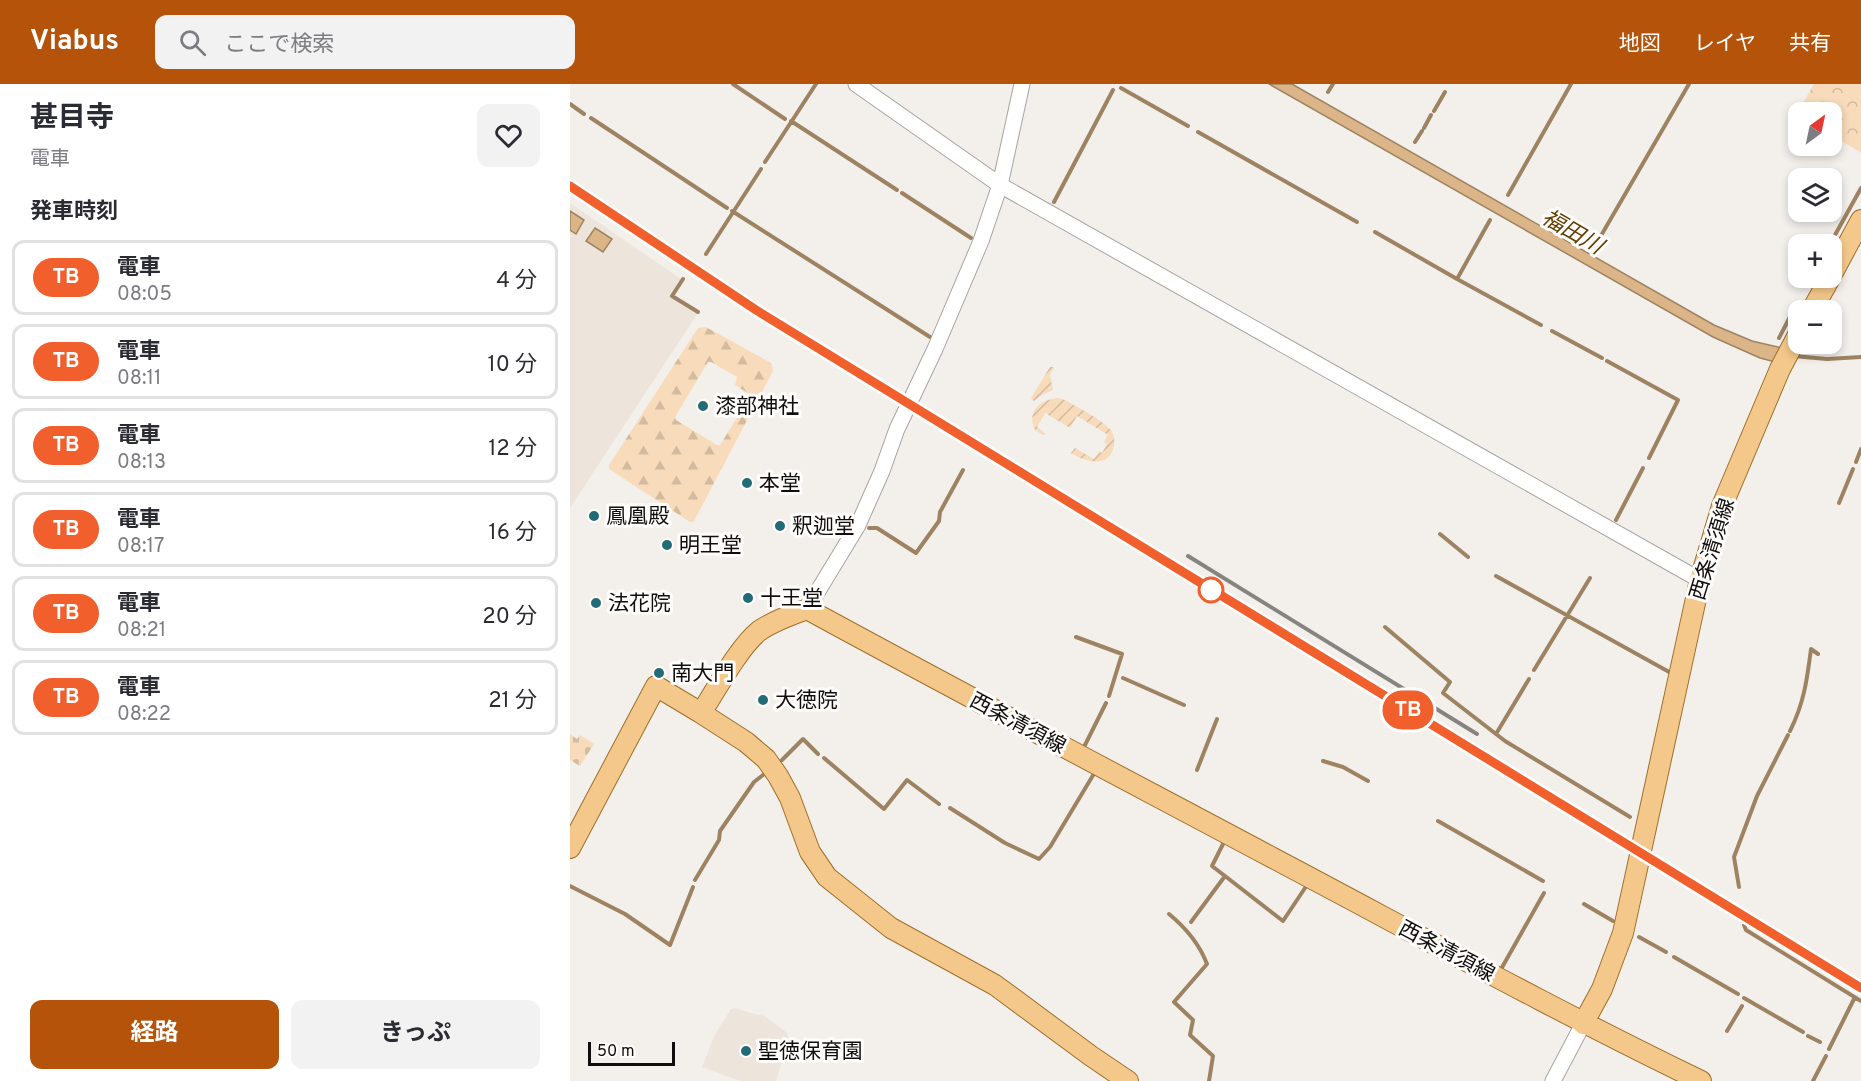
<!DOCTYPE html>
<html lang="ja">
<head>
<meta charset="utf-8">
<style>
  body { margin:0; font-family:Overpass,"Noto Sans JP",sans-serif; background:#f2f2f3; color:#2b2b33; height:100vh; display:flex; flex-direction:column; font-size:22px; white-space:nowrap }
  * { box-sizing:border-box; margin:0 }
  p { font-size:20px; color:#7c7c81 }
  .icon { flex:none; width:33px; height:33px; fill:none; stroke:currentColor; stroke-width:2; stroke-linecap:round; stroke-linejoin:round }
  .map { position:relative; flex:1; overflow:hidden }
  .sheet { display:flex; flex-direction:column; background:#fff; width:570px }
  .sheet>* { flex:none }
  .badge { padding:0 12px; border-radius:20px; font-size:21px; line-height:39px }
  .needle { width:39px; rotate:33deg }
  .buttons { position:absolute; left:1218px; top:18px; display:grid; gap:12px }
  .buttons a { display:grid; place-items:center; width:54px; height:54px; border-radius:12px; background:#fff; box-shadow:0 3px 9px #0003; font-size:30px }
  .scale { position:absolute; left:18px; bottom:15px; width:87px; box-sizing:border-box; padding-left:6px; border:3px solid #0f0e0c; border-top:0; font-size:16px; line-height:21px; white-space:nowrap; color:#0f0e0c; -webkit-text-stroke:4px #fffdfc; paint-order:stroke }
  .map>.badge { position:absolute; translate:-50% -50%; box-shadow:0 0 0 3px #fff }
  h2 { padding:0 30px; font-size:22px; line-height:54px }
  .round { display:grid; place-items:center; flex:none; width:63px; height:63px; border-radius:12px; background:#f2f2f3 }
  .head { display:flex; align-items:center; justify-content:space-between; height:102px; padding:0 30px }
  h1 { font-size:28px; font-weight:700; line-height:45px }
  .cta { display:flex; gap:12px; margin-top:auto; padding:12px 30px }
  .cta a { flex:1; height:69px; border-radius:12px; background:#b45309; color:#fff; font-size:24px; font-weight:700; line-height:69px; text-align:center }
  .cta a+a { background:#f2f2f3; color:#2b2b33 }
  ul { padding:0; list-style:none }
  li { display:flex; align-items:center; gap:18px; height:75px; margin:0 12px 9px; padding:0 18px; border:3px solid #e1e1e2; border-radius:12px }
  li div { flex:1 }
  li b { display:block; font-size:22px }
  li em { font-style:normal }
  li .badge { min-width:66px; font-weight:700; text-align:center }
  header { display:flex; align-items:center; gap:36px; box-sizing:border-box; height:84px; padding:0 30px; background:#b45309; color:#fff }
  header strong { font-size:28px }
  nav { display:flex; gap:33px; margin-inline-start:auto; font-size:21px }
  .search { width:420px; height:54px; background:#f2f2f3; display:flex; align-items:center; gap:15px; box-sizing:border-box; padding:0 21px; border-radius:12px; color:#7c7c81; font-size:22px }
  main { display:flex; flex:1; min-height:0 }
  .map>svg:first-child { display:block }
  .built { fill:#ede5db }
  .forest { fill:url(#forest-firs); fill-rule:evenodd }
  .cemetery { fill:url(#cemetery-stones) }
  .park { fill:url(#park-crowns) }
  .garden { fill:url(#garden-furrows) }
  .water { fill:#dbb587; stroke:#9e8362; stroke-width:1.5 }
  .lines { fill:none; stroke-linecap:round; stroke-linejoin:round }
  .stream { stroke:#9e8362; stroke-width:4 }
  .minor-casing { stroke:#a8a4a1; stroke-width:17 }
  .major-casing { stroke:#9f6f2b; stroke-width:22 }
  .minor { stroke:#fff; stroke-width:15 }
  .major { stroke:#f4c88a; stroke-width:20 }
  .rail { stroke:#868481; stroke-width:4 }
  .line-casing { stroke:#fff; stroke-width:14 }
  .line { stroke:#f05f2c; stroke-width:9 }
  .poi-dot { fill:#236c77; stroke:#fffdfc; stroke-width:2 }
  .stop-dot { fill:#fff; stroke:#f05f2c; stroke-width:3 }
  .labels { text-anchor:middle; stroke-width:6; stroke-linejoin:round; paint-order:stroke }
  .poi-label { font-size:21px; fill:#0f0e0c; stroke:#fffdfc; text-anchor:start }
  .street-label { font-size:21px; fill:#0f0e0c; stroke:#fffdfc }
  .water-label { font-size:22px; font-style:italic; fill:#613d00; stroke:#fffdfc }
</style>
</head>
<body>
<header>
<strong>Viabus</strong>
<div class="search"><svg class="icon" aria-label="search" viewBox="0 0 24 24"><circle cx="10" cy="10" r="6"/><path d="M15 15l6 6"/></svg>ここで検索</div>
<nav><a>地図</a><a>レイヤ</a><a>共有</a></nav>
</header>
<main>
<section class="sheet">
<div class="head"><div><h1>甚目寺</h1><p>電車</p></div><a class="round"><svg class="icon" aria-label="heart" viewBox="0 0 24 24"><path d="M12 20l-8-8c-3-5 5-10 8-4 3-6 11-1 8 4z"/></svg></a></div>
<h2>発車時刻</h2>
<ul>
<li><span class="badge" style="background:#f05f2c;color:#fff">TB</span><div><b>電車</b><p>08:05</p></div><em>4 分</em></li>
<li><span class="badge" style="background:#f05f2c;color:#fff">TB</span><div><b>電車</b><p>08:11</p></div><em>10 分</em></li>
<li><span class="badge" style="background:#f05f2c;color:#fff">TB</span><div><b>電車</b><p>08:13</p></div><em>12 分</em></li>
<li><span class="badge" style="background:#f05f2c;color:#fff">TB</span><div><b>電車</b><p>08:17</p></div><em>16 分</em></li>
<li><span class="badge" style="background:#f05f2c;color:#fff">TB</span><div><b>電車</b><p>08:21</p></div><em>20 分</em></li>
<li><span class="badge" style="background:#f05f2c;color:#fff">TB</span><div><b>電車</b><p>08:22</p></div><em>21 分</em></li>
</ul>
<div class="cta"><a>経路</a><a>きっぷ</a></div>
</section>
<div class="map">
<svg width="1291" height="997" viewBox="0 0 1291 997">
  <defs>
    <pattern id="forest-firs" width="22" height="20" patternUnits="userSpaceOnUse" patternTransform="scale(1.5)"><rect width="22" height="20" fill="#f7dbba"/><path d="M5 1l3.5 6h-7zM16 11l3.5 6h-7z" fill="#d3bb9f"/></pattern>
    <pattern id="cemetery-stones" width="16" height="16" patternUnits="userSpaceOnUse" patternTransform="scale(1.5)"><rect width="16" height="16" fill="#f7dbba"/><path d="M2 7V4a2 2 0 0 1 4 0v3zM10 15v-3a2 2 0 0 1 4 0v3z" fill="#d3bb9f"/></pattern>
    <pattern id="park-crowns" width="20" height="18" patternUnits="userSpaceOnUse" patternTransform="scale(1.5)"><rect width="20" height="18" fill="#f7dbba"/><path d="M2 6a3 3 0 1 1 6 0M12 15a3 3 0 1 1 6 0" fill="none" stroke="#d3bb9f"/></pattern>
    <pattern id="garden-furrows" width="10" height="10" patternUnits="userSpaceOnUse" patternTransform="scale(1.5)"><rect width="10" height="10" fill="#f7dbba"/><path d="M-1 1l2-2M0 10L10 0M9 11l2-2" fill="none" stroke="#d3bb9f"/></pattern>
  </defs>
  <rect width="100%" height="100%" fill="#f3f0ec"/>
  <path class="built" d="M0 119 111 195 100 212 128 229 0 424Z
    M165 924 188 931 192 930 216 948 218 952 209 988 206 997H170L132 983 144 952 161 925Z"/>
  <path class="forest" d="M136 243 201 279 203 287 124 437 120 438 39 385V381L128 244ZM138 278H141L167 293 165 301 179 310 180 313 150 361H147L106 336 105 333Z"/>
  <path class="cemetery" d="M0 650 7 655 10 651 24 660 10 682 0 676Z"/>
  <path class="park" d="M1244 0H1291V69L1262 51V28L1227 29Z"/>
  <path class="garden" d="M480 283H484L480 291 483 306 472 311 464 317 461 314Z
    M489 314 495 316C508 324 530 334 540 345 544 350 545 356 544 362 539 385 515 378 501 369L505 364 524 375 529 367 532 369 537 360 534 358 538 351 507 332 500 344 475 329 467 343 475 349 473 351 465 346C456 327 471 315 489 314Z"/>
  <path class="water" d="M699 0H722L1144 241 1182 257 1217 265 1209 279 1190 274 1143 253Z
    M0 127 14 136 6 150 0 146Z
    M25 144 42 155 33 168 16 157Z"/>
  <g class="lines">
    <path class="stream" d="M163 0 215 35
      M551 4 618 42
      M758 8 763 0
      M0 20 14 30
      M864 27 875 8
      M21 34 157 124
      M221 37 327 106
      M854 44 861 31
      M628 48 787 138
      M845 58 852 47
      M195 78 246 0
      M332 109 401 154
      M938 111 1001 0
      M484 118 543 6
      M162 127 360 253
      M805 148 887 195 920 136
      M1260 160 1291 104
      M1025 162 1119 0
      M136 170 191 85
      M113 195 102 212 128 228
      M887 195 971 241
      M982 247 1032 274
      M1209 254 1223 227
      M1223 272 1257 275 1291 273
      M1037 277 1108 316 1079 374
      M1286 378 1291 365
      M1269 419 1283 385
      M1046 436 1073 384
      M299 444H307L346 469 369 437 370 428 393 386
      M870 450 898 473
      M926 492 1101 589
      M815 543 880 598 873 609 926 650
      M506 553 552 570 539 612
      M964 586 1020 494
      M553 594 614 621
      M959 595 926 650 935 657 1060 733
      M1220 647C1234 619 1237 596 1241 565L1248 570
      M513 665 536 619
      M254 674 314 725 337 696 369 720
      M212 676 233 655 248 670
      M753 677 773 683 798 697
      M627 686 647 635
      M380 724 435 759 469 775 480 763 525 688
      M868 737 973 797
      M655 792 713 837 737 801
      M125 796 149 756 150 747 184 698 197 688
      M0 802 55 830 100 861 123 803
      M1169 803 1164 773 1187 712 1218 651
      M1014 820 1043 837
      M599 830C616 844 629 859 637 880L604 918 623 936 620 951 643 972 639 997
      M621 838 655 792 642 782 655 756
      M1174 841 1176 846 1291 917
      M1069 853 1096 868
      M1104 873 1168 910
      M930 887 974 809
      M1174 914 1233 948
      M1157 947 1172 922
      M1238 952 1250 958
      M1259 965 1285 913
      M1243 997 1256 972"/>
    <defs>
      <path id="minor" d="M286 0 430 101 1130 496
        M237 525 288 441 312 387 327 345 365 265 411 157 430 101 452 0
        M983 997 1013 940"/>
      <path id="major" d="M1262 190 1291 136
        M1242 226 1260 194
        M131 629 176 658 196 675 208 692 220 714 240 768 257 793 321 844 425 901 521 972 558 997
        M0 764 86 602 131 629C146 606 169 563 189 547 203 537 221 531 237 525 391 609 547 691 703 774 845 849 986 927 1131 997
        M1013 940 1032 905 1053 849 1130 496 1152 422 1210 285 1228 251"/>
    </defs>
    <use href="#minor" class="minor-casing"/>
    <use href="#major" class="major-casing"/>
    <use href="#minor" class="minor"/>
    <use href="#major" class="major"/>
    <path class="rail" d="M0 102 186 226 1291 904
      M618 472 907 650"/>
  </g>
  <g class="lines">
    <defs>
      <path id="line" d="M0 102 186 226 1291 904"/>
    </defs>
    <use href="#line" class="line-casing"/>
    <use href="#line" class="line"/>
  </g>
  <g class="poi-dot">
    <circle cx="133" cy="322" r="6"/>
    <circle cx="177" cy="399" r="6"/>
    <circle cx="24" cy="432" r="6"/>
    <circle cx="210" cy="442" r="6"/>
    <circle cx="97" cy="461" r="6"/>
    <circle cx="178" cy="514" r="6"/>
    <circle cx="26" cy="519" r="6"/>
    <circle cx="89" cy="589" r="6"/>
    <circle cx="193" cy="616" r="6"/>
    <circle cx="176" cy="967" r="6"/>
  </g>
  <circle class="stop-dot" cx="641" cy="506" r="12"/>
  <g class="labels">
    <g class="poi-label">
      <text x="145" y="329">漆部神社</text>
      <text x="189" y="406">本堂</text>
      <text x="36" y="439">鳳凰殿</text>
      <text x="222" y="449">釈迦堂</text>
      <text x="109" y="468">明王堂</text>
      <text x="190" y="521">十王堂</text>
      <text x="38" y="526">法花院</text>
      <text x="101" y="596">南大門</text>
      <text x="205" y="623">大徳院</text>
      <text x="188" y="974">聖徳保育園</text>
    </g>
    <g class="street-label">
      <text transform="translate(1142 465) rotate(-73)" y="7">西条清須線</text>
      <text transform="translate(448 639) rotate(28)" y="7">西条清須線</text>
      <text transform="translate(877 867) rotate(28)" y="7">西条清須線</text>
    </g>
    <g class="water-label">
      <text transform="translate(1003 147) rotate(30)" y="8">福田川</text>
    </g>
  </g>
</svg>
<div class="buttons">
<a><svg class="needle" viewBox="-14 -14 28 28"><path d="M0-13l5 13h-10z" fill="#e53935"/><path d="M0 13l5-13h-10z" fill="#7c7c81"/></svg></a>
<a><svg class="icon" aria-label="layers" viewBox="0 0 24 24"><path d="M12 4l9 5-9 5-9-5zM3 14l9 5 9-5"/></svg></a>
<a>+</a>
<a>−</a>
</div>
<div class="scale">50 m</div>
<b class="badge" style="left:838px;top:626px;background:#f05f2c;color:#fff">TB</b>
</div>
</main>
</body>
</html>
